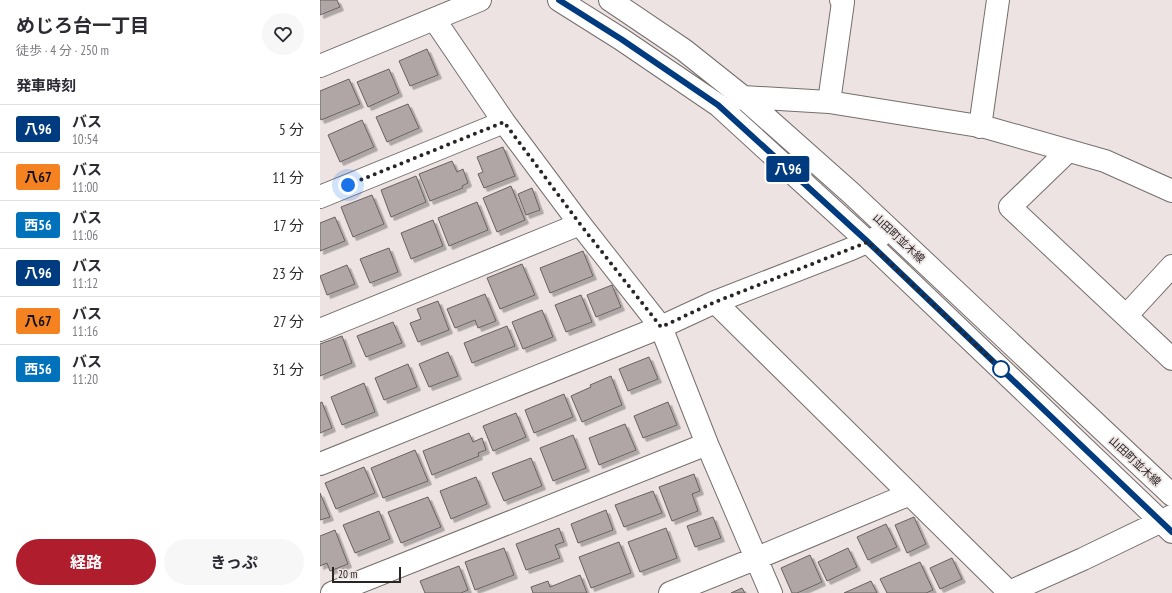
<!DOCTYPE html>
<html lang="ja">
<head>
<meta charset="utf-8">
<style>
  body { margin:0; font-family:"PT Sans Narrow","Noto Sans JP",sans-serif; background:#f7f7f7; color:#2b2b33; height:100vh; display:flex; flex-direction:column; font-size:15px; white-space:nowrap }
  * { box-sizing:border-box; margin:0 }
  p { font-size:13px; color:#7c7c81 }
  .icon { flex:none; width:22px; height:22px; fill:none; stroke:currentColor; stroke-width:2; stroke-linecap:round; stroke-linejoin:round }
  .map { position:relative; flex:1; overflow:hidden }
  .sheet { display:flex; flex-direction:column; background:#fff; width:320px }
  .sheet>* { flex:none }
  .badge { padding:0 8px; border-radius:3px; font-size:14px; line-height:26px }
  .scale { position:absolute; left:12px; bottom:10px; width:69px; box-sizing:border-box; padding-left:4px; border:2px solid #282524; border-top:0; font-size:11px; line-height:14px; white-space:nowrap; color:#282524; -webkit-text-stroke:3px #ece3e2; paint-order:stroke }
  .you { position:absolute; width:20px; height:20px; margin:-10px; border:3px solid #fff; border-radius:50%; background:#1a73e8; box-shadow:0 0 0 6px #1a73e833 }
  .map>.badge { position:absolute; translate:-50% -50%; box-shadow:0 0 0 2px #fff }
  h2 { padding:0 16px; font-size:15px; line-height:36px }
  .round { display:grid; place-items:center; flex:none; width:42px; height:42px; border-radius:21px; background:#f7f7f7 }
  .overview { display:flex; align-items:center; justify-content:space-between; height:68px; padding:0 16px }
  h1 { font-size:19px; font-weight:700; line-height:30px }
  .action { display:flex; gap:8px; margin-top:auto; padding:8px 16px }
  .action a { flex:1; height:46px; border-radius:24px; background:#b01d2d; color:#fff; font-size:16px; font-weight:700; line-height:46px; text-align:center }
  .action a+a { background:#f7f7f7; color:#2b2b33 }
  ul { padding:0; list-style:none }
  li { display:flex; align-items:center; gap:12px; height:48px; padding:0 16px; border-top:1px solid #e1e1e2 }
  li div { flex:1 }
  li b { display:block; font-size:15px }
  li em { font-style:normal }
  li .badge { min-width:44px; font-weight:700; text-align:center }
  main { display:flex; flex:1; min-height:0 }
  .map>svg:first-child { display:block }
  .building { fill:#afa6a5; stroke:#696160; filter:url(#shadow) }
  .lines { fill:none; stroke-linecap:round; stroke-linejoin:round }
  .minor-casing { stroke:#766e6d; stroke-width:24 }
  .minor { stroke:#fff; stroke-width:22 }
  .line-casing { stroke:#fff; stroke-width:9 }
  .line { stroke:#003b80; stroke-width:6 }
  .walk { stroke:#282524; stroke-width:4; stroke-dasharray:0 7.2 }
  .stop-dot { fill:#fff; stroke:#003b80; stroke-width:2 }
  .labels { text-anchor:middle; stroke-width:3.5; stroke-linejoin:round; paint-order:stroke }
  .street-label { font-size:11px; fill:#282524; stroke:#ece3e2 }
</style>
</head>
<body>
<main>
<section class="sheet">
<div class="overview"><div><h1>めじろ台一丁目</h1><p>徒歩 · 4 分 · 250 m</p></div><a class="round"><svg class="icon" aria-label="heart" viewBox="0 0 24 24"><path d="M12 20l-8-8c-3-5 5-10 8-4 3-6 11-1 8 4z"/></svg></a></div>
<h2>発車時刻</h2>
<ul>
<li><span class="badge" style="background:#003b80;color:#fff">八96</span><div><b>バス</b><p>10:54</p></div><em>5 分</em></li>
<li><span class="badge" style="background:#f58220;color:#111">八67</span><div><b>バス</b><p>11:00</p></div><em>11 分</em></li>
<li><span class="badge" style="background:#0072bc;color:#fff">西56</span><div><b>バス</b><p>11:06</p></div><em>17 分</em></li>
<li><span class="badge" style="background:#003b80;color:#fff">八96</span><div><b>バス</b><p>11:12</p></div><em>23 分</em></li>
<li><span class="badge" style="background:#f58220;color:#111">八67</span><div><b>バス</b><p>11:16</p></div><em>27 分</em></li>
<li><span class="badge" style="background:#0072bc;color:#fff">西56</span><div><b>バス</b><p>11:20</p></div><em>31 分</em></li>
</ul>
<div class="action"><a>経路</a><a>きっぷ</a></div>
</section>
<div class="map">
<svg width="852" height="593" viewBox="0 0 852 593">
  <defs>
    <filter id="shadow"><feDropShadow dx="3.5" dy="3.5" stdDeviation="0" flood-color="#0004"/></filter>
  </defs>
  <rect width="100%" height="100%" fill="#ece3e2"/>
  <path class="building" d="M0 0H17L20 7 0 15Z
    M107 49 118 75 90 86 79 61Z
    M69 69 79 93 48 107 37 82Z
    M29 79 40 104 1 120 0 118V91Z
    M88 104 99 128 67 142 56 117Z
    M42 120 54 147 20 162 8 135Z
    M183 147 195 176 164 188 158 174 163 172 157 157Z
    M132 161 137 172 143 169 148 183 142 186 143 188 110 201 99 174Z
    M96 176 106 202 71 217 61 190Z
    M191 186 205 220 177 232 163 198Z
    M212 188 220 210 206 215 198 194Z
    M52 195 64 224 33 237 21 207Z
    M157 202 168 230 129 246 118 218Z
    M15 217 25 241 0 251V223Z
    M113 220 123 246 91 259 81 233Z
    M69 248 78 272 50 283 40 259Z
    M263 251 273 276 230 293 220 268Z
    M202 264 215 295 180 309 167 278Z
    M27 265 35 284 7 295 0 276Z
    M292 285 301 307 276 317 267 295Z
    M165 294 176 321 158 328 155 320 135 328 127 309Z
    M261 295 272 322 246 332 235 305Z
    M118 301 129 330 98 342 90 323 101 319 97 309Z
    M222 310 233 337 203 349 192 322Z
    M73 322 82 343 46 357 37 336Z
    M187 326 195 346 152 363 144 343Z
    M22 336 32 363 0 376V344Z
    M128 352 138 376 109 387 99 364Z
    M329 357 338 379 308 391 299 369Z
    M88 364 97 387 64 400 55 378Z
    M291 376 302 405 262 422 251 396 271 387 270 385Z
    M44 383 55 412 22 425 11 397Z
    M244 394 253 417 214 433 205 410Z
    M2 402 12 428 0 433V403Z
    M348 402 357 425 323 438 314 416Z
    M196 413 206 437 173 451 163 426Z
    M305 424 316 450 279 465 269 438Z
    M149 433 153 442 162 438 166 450 158 453 159 456 112 475 103 451Z
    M253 435 266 468 233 481 220 448Z
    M95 450 108 481 63 498 51 468Z
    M211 458 222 486 184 501 172 473Z
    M44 467 55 493 16 509 5 483Z
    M374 474 380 491 372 494 378 511 352 521 339 487Z
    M156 477 167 504 131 519 120 491Z
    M333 491 342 513 304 527 295 505Z
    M0 493 10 517 0 520Z
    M108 497 121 527 81 543 68 512Z
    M286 510 293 530 258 543 251 524Z
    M59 511 70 539 35 553 23 525Z
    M393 517 401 538 375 547 367 526Z
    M594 517 606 544 587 553 575 525Z
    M566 524 577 547 548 560 537 537Z
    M239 528 244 542 235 545 240 558 206 570 196 544Z
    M346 528 357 558 320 572 308 542Z
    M15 530 28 564 10 571 7 563 0 566V536Z
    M299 542 311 573 271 588 259 557Z
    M184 548 194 575 155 590 145 562Z
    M528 548 537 567 507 581 498 562Z
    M490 555 502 582 477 593H472L461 568Z
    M632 558 642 579 620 589 610 568Z
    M600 562 613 590 606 593H567L560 579Z
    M139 566 148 590 141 593H105L100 581Z
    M260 575 267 593H213L211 587 228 581 230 587Z
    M551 581 557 593H524Z
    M422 588 425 593H411Z"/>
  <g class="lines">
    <defs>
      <path id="minor" d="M239 0 301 39 398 105 548 242 852 532
        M290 0 364 50 423 97 531 193 852 495
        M114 19 184 122 260 224 341 327 387 444 451 593
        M0 66 160 0
        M418 99 423 97 509 102 665 127 785 161 852 191
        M509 102 523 2 521 0
        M660 127 678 0
        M748 151 690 207 852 359
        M0 197 184 122
        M395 302 690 593
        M806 316 852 266
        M0 330 260 224
        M0 464 341 327 395 302 531 249 560 236
        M12 593 387 444
        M350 593 437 558 590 494
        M687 593 763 559 852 516"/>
    </defs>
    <use href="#minor" class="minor-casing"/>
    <use href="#minor" class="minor"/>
  </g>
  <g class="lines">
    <defs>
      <path id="line" d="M239 0 301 39 398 105 548 242 852 532"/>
    </defs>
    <use href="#line" class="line-casing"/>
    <use href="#line" class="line"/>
    <path class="walk" d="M28 185 184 122 260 224 341 327 395 302 548 242 685 373 681 369"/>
  </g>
  <circle class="stop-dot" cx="681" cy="369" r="8"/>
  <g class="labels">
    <g class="street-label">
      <text transform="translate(579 238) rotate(43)" y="4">山田町並木線</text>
      <text transform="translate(815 461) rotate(43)" y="4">山田町並木線</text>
    </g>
  </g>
</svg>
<div class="scale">20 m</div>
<div class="you" style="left:28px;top:185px"></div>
<b class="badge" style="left:468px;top:169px;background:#003b80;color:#fff">八96</b>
</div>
</main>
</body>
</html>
